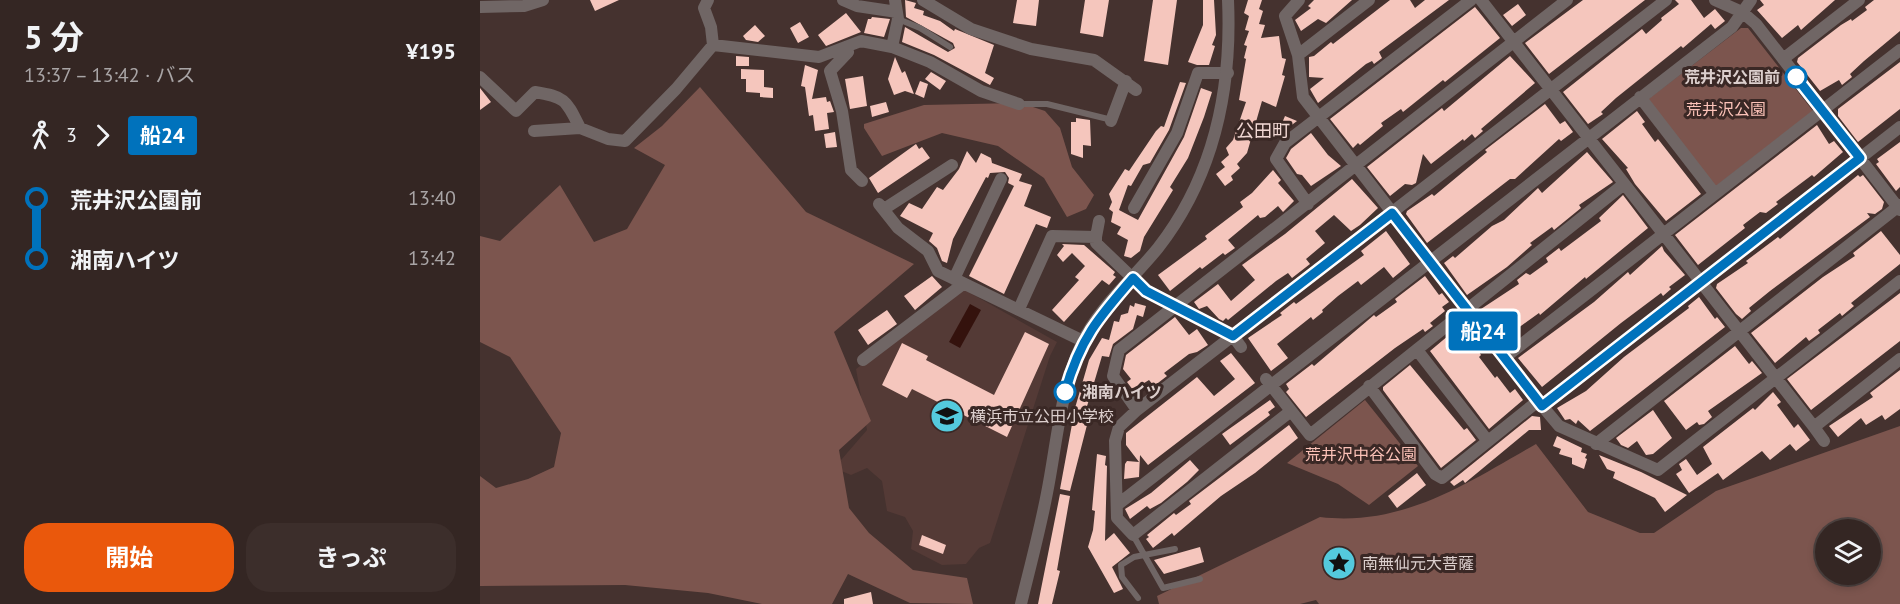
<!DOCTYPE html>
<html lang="ja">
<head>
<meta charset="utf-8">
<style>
  body { margin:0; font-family:"PT Sans","Noto Sans JP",sans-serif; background:#3c2e2b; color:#f1f3f6; height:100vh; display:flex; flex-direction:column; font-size:22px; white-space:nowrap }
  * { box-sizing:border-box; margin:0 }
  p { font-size:20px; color:#a9a5a6 }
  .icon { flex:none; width:33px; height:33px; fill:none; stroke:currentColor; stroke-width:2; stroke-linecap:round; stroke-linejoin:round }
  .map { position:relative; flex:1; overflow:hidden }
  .details { display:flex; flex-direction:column; background:#342623; width:480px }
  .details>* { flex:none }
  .badge { padding:0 12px; border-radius:4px; font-size:21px; line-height:39px }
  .fabs { position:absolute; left:1335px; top:519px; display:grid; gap:12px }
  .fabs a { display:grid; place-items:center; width:66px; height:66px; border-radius:50%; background:#342623; box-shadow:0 3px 9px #0003,0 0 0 2px #4e4341; font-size:30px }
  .map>.badge { position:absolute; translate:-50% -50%; box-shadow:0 0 0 3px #fff }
  .legs { display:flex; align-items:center; gap:9px; height:66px; padding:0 24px; font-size:20px }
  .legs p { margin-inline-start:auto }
  .headline { display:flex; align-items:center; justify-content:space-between; height:102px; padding:0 24px }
  h1 { font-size:33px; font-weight:700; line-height:45px }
  .primary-button { display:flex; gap:12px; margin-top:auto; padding:12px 24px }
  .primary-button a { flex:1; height:69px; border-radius:24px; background:#ea580c; color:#fff; font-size:24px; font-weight:700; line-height:69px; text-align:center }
  .primary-button a+a { background:#3c2e2b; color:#f1f3f6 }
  ul { padding:0 24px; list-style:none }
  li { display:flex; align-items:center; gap:21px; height:60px; font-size:22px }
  li i { display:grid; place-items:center; width:9px; height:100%; margin:0 8px; background:currentColor }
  li i::after { content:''; width:15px; height:15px; margin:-8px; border:4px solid; border-radius:50%; background:#342623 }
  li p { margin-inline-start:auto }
  li:first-child i { background:linear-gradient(#0000 50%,currentColor 0) }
  li:last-child i { background:linear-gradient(currentColor 50%,#0000 0) }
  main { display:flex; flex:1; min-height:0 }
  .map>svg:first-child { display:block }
  .built { fill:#543a36 }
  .green { fill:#7c554e; fill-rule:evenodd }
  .water { fill:#34120d }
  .building { fill:#f5c6bd }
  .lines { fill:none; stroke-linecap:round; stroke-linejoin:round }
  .service { stroke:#706665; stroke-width:6 }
  .minor { stroke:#706665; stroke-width:12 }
  .tertiary { stroke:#706665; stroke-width:12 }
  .line-1-casing { stroke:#fff; stroke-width:14 }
  .line-1 { stroke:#0072bc; stroke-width:9 }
  .stop-1-dot { fill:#fff; stroke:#0072bc; stroke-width:3 }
  .labels { text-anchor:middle; stroke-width:6; stroke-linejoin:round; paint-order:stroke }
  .stop-label { font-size:16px; font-weight:bold; fill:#dccfcd; stroke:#3a2825; text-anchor:end }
  .park-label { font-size:16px; fill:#fcc2b8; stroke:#3a2825 }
  .poi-label { font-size:16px; fill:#dccfcd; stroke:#3a2825; text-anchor:start }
  .neighbourhood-label { font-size:18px; fill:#f0d7d3; stroke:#3a2825 }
</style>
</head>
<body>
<main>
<section class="details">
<div class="headline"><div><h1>5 分</h1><p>13:37 – 13:42 · バス</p></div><b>¥195</b></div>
<div class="legs"><svg class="icon" aria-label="walk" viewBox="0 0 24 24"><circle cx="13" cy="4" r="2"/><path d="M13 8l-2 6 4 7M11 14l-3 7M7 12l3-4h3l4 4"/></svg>3<svg class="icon" aria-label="forward" viewBox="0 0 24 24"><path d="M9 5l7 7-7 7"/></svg><b class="badge" style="background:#0072bc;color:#fff">船24</b></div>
<ul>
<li><i style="color:#0072bc"></i><b>荒井沢公園前</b><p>13:40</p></li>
<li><i style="color:#0072bc"></i><b>湘南ハイツ</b><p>13:42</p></li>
</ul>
<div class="primary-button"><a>開始</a><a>きっぷ</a></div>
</section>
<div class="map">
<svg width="1420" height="604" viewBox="0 0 1420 604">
  <rect width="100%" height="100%" fill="#45322f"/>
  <path class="built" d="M483 289 577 342 570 356 510 543 499 548 486 564 462 565 431 549 433 531 425 517 407 511 402 481 387 468 371 475 359 470 361 460 387 430 376 369Z"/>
  <path class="green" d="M1261 28H1268L1333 111 1235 187 1167 100Z
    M220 87 326 212 434 264 354 332 391 421 359 450 369 508 389 533 433 570 487 578 493 604 430 603 368 574 352 604H282L228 593 145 585 0 586V476L16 488 48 479 74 467 81 433 30 357 0 342V236L20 241 80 185 114 242 147 229 185 165 154 148 182 126Z
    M541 103 565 111 580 128 592 167 614 195 606 209 587 217 564 178 518 146 462 133 402 156 384 128V124L444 105Z
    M885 400 938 466 889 505 858 484 807 463Z
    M1420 426V604H839L836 600 820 604H679L677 596 840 517C923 527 987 483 1056 444L1108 512 1160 533H1174L1236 491ZM1346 530H1390V574H1346Z"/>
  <path class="water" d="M490 304 501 310 480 348 469 342Z"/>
  <path class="building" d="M110 0H139L115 11Z
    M425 0 436 3 434 8 444 11 443 15 460 21 474 31 475 29 514 45 505 73 514 78 510 85 454 55 422 42 425 27 468 52 475 48 473 43 426 17Z
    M537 0H559L556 26 533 23Z
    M605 0H629L623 37 600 33Z
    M673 0H697L688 65 664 61Z
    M723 0H734L736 35 732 45 735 46 729 65H717L708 62 723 25Z
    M768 0H782L779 9 783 11 779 24 785 25 781 38 799 36 802 58 806 59 802 75 805 76 796 107 782 101 767 153 757 164 760 168 751 176 753 180 745 186 736 174 745 167 741 162 749 155 746 148 753 140 766 102 759 100 766 59 764 58 767 46 764 45 769 31 765 30 769 16 764 13Z
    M834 0H872L846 23 838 19 821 31 815 20 831 8 828 6Z
    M910 0H930L935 8 945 0H969L899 52 902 58 894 64 892 61 886 64 838 103 830 89 844 78 829 77V57L834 56 851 42 853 44Z
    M1103 0H1165L1069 74 1045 43Z
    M1195 0H1211L1224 18 1235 9 1245 21 1235 29 1231 24 1203 48 1201 46 1136 98 1121 112 1123 114 1108 124 1083 92 1162 29 1166 34 1182 20 1181 18 1199 4Z
    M1280 0H1355L1321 30 1318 25 1302 38 1277 10 1284 5Z
    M1394 0H1420V31L1384 61 1370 74 1372 77 1362 85 1359 80 1340 91 1317 62 1318 58 1361 25 1371 19 1372 21 1387 10 1385 7Z
    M1038 4 1046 15 1032 26 1023 15Z
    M995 7 1020 38 965 82 963 80 923 112 921 109 901 123 903 126 880 145 878 143 873 148 850 119Z
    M366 13 381 32 346 46 338 35Z
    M392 17 410 19 404 37 384 33 388 19H391Z
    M320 22 329 37 318 43 310 28Z
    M275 25 285 36 278 42 266 40 263 36Z
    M256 56 269 57V66H256Z
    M1030 56 1055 83 1001 129 1003 131 995 138 992 134 984 141 983 139 951 164 943 154 936 183 932 185 925 184 910 196 887 167 962 108 964 111Z
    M415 57 422 73 425 71 434 94 425 91 414 95 408 79Z
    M1420 62V109L1378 142 1358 116V109Z
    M325 65 338 70 332 99 346 97 347 102 350 101 354 112 347 113 349 129 335 131 333 115 329 116 325 87 321 86Z
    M261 69 284 70V87L293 88V98L280 97V93L266 92V79H261Z
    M451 72 466 81 460 90 445 79Z
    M383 76 387 106 370 109 365 79Z
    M440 81 448 84 444 98 435 94Z
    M700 82 706 83 689 130 670 163 663 165 651 186 648 185 639 210 658 220 704 137 721 88 732 92 724 117 708 158 690 187 693 190 664 237 660 251 651 258 644 256 648 240 637 234 641 227 631 222 633 212 629 209 632 202 629 194 645 169 649 171 676 131 681 126 684 127Z
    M0 88 11 102 0 110Z
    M406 102 409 112 392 117 390 106Z
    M1065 104 1080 124 1085 121 1093 132 1081 141 1079 139 1035 179H1030L947 243 926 214 927 211 952 194 954 196 1007 152 1005 150Z
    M1157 111 1165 122 1162 124 1175 142 1178 139 1221 194 1186 221 1155 184 1146 169 1148 168 1122 139Z
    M805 116 817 121 796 137Z
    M596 118 610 120 611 146 603 145V158L591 154V122H596Z
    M1337 125 1349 144 1354 141 1363 152 1334 177 1332 175 1296 202 1298 204 1286 213 1280 212 1263 225 1265 228 1218 265 1195 235Z
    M355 132 357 147 346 148 344 134Z
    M831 133 848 155 861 166 831 186 822 175 817 174 806 158 811 149Z
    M1420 142V187L1416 191 1396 164 1399 162 1397 159Z
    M436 144 439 149 442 147 450 158 398 193 389 178Z
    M487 151 496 163 501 153 511 158 512 163 542 174 539 181 552 185 544 206 571 217 567 228 556 224 524 294 489 276 534 186 528 183 529 178 525 172 510 173 508 178 506 177 473 239 467 263 462 261 457 248 449 241 453 233 420 216 429 203 442 209 457 187 463 190 479 169Z
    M1107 152 1133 182 1099 205 1101 208 1074 230 1072 227 1050 243 1052 245 1027 267 987 295 964 263 973 256 975 258 1012 226 1024 220 1058 188 1062 193Z
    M793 170 801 180 798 183 814 201 803 212 798 206 785 217 780 218 778 215 748 240 755 248 745 255 743 253 722 269 720 267 690 291 678 275 727 239 725 236 763 207 760 202 772 193Z
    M1378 175 1380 177 1383 175 1404 202 1402 209 1395 214 1387 213 1390 217 1290 291 1269 308 1271 311 1262 319 1256 314 1236 288 1237 284 1268 263 1266 261 1298 237 1300 239Z
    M872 179 898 208 880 225 871 231 854 215 835 231 845 243 826 259 830 264 812 278 808 273 796 281 748 320 746 318 743 321 739 319 727 306 719 309 714 302 738 284 751 301 775 280 762 265 805 234Z
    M1143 195 1168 228 1106 279 1105 277 1060 315 1059 313 1034 331 1037 334 1024 344 1002 315 1005 313 1001 309 1039 284 1037 280 1046 273 1050 275 1068 262 1066 258 1079 248 1081 251 1121 221 1119 218Z
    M906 231 930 264 913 278 904 267 881 285 878 281 858 296 842 310 843 312 833 320 831 317 797 344 808 358 791 371 768 338 802 315 800 313 814 302 816 304 884 255 881 251Z
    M1401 231 1420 255V264L1371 303 1374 306 1362 316 1360 313 1338 330 1340 333 1329 341 1326 337 1295 363 1271 333 1343 277 1375 256 1373 253Z
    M582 244 604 245 635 272 633 275 636 277 629 285 622 280 584 322 572 310 599 280 595 277 605 266 592 253 583 262 577 255 584 246Z
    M1182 246 1184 251 1205 275 1189 287 1191 289 1183 296 1181 293 1141 323 1062 387 1038 358 1114 302 1148 272 1150 275Z
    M452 276 462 287 435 310 424 296Z
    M945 276 959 295 962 293 969 302 962 307 965 311 950 323 953 326 945 332 943 329 915 348 826 417 806 392 809 389 806 384 832 364 834 366 894 315 896 317 917 302 915 299Z
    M1420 293V341L1331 410 1307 379Z
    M1219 297 1235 319 1237 317 1245 327 1110 431 1098 420 1096 424 1090 419 1085 420 1077 408 1106 391 1144 357 1209 308 1208 306Z
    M655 303 666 306 663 317 657 315 653 329 633 344 629 357 622 356 602 423 607 425 590 491 580 489 595 408 609 360 622 338 629 340 634 321 639 322 641 315 648 313 650 305 654 307Z
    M407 310 417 324 388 345 378 330Z
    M695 317 709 335 717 329 728 345 717 352 709 354 684 373 687 376 674 386 669 380 653 390 647 382 651 379 643 369 646 355Z
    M981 325 1001 355 999 357 1015 378 1017 376 1030 393 1035 389 1043 400 1009 429 950 351Z
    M545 332 569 344 527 437 432 389 427 398 402 385 422 343 448 356 446 360 514 395Z
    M1255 346 1269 364 1272 361 1282 373 1228 411 1232 417 1224 424 1219 425 1217 422 1206 430 1184 401Z
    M751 353 775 383 668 465 660 455 659 477 644 479 645 464 647 461 659 462 646 445V433L717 377 734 396 755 379 740 361Z
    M930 365 984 430 987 428 996 440 961 468 903 390V387Z
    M1420 370V409L1405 420 1402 415 1386 425 1381 418 1358 437 1349 426 1393 397 1390 393Z
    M1293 392 1301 402 1297 405 1314 428 1318 424 1330 440 1316 451 1310 444 1290 460 1282 451 1243 480 1238 473 1209 493 1196 474 1202 470 1199 464 1206 459 1217 475 1232 464 1223 447 1273 408 1275 410Z
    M790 400 795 407 788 412 790 415 750 445 742 434Z
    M1173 410 1192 438 1173 454 1166 455 1157 441 1148 448 1141 445 1136 438Z
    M1052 416 1060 417 1061 430H1049L985 483 983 480 974 486 970 482Z
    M809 425 818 438 775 473 741 496 694 536 692 533 673 548 666 539 669 537 667 535 694 513 696 515 711 504 709 501Z
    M1077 436 1102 448 1101 452 1107 454 1105 458 1107 459 1104 469 1092 464V458L1079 454 1081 449 1073 446Z
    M617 454 626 456 625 465 627 466 625 541 634 533 650 553 632 567 643 589 634 593 608 547 613 530 615 511 612 510Z
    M1119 455 1161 472 1207 495 1185 512 1175 498 1133 478 1135 472 1127 469Z
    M710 460 719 470 707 482 681 503 670 509 667 506 650 519 645 509 671 493Z
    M937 473 946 485 917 508 908 496Z
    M580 494 590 496 577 570 580 571 572 604H558Z
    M442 535 466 545 463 554 439 545Z
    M720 547 724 562 684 574 674 560Z
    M391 592 393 604H364V599Z"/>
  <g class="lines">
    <path class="service" d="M418 19 440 28 470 47
      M539 104H567L632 120
      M653 535 683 588 720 579
      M658 598 642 577 641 565 654 557 695 549"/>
    <path class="minor" d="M228 0 224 8 231 27 233 45
      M363 0 377 6 417 12
      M443 0 491 29 551 49 614 60 656 90
      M819 0 805 16 818 55 823 97 1058 401 1079 426 1178 470 1420 281
      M1001 0 1334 427 1420 359
      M1235 0 1262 12 1276 24 1420 210
      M0 7 44 6 63 0
      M412 47 450 62 501 91 539 104
      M367 50 368 52 350 71 362 111 371 170 382 181
      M818 55 889 0
      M1303 59 1379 0
      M0 77 36 111 55 92C86 97 86 100 100 128
      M1160 97 1235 194
      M631 121 646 81
      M54 131 100 128 128 139 145 141 196 89 233 45 339 57 381 41 412 47 418 19 415 0
      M399 204 418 228 448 251 458 271 603 341
      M828 204 796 159 805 143 991 0
      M654 208 697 133 718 73H748
      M404 209 472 165
      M616 237 619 221
      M474 279 521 179
      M539 309 572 236 616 237V243L666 291 753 336 761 347
      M937 350 1007 440
      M1024 358 1420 50
      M383 360 483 284
      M786 379 830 435 1144 184
      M889 386 955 474 962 478 1058 401
      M1063 406 1420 127
      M657 410 633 376 639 350 1087 0
      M811 411 653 535 637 518 635 441 639 427 657 410 1186 0
      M1334 427 1344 441
      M1116 444 1420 205
      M637 505 1252 27 1271 0"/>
    <path class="tertiary" d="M541 604C550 567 560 530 567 493 577 443 580 390 602 343 619 307 653 279 678 248 734 176 752 89 748 0"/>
  </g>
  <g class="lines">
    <defs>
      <path id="line-1" d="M585 392C600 339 618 318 653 278L666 291 753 336 912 213 1062 406 1380 158 1316 77"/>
    </defs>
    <use href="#line-1" class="line-1-casing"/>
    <use href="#line-1" class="line-1"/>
  </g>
  <defs>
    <symbol id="school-disc" viewBox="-11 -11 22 22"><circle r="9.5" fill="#54cadd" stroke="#3a2825"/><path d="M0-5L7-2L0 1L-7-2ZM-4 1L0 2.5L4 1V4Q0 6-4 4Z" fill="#111"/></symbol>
    <symbol id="sight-disc" viewBox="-11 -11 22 22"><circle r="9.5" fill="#54cadd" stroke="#3a2825"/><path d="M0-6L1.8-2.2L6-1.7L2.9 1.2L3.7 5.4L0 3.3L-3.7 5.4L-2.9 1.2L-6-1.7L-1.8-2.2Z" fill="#111"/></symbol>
  </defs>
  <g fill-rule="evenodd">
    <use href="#school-disc" x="448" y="397" width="38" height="38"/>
    <use href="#sight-disc" x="840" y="544" width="38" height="38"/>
  </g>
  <g class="stop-1-dot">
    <circle cx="1316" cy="77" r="10"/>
    <circle cx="585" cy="392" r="10"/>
  </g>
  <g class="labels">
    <g class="stop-label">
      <text x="1300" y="83">荒井沢公園前</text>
      <text x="602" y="398" text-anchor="start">湘南ハイツ</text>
    </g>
    <g class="park-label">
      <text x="1246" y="115">荒井沢公園</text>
      <text x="881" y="460">荒井沢中谷公園</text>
    </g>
    <g class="poi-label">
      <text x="490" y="422">横浜市立公田小学校</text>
      <text x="882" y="569">南無仙元大菩薩</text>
    </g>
    <g class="neighbourhood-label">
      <text x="783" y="137">公田町</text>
    </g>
  </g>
</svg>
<div class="fabs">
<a><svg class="icon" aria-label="layers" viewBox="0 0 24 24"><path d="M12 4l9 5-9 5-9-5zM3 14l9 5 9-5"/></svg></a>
</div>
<b class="badge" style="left:1003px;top:331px;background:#0072bc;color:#fff">船24</b>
</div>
</main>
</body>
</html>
